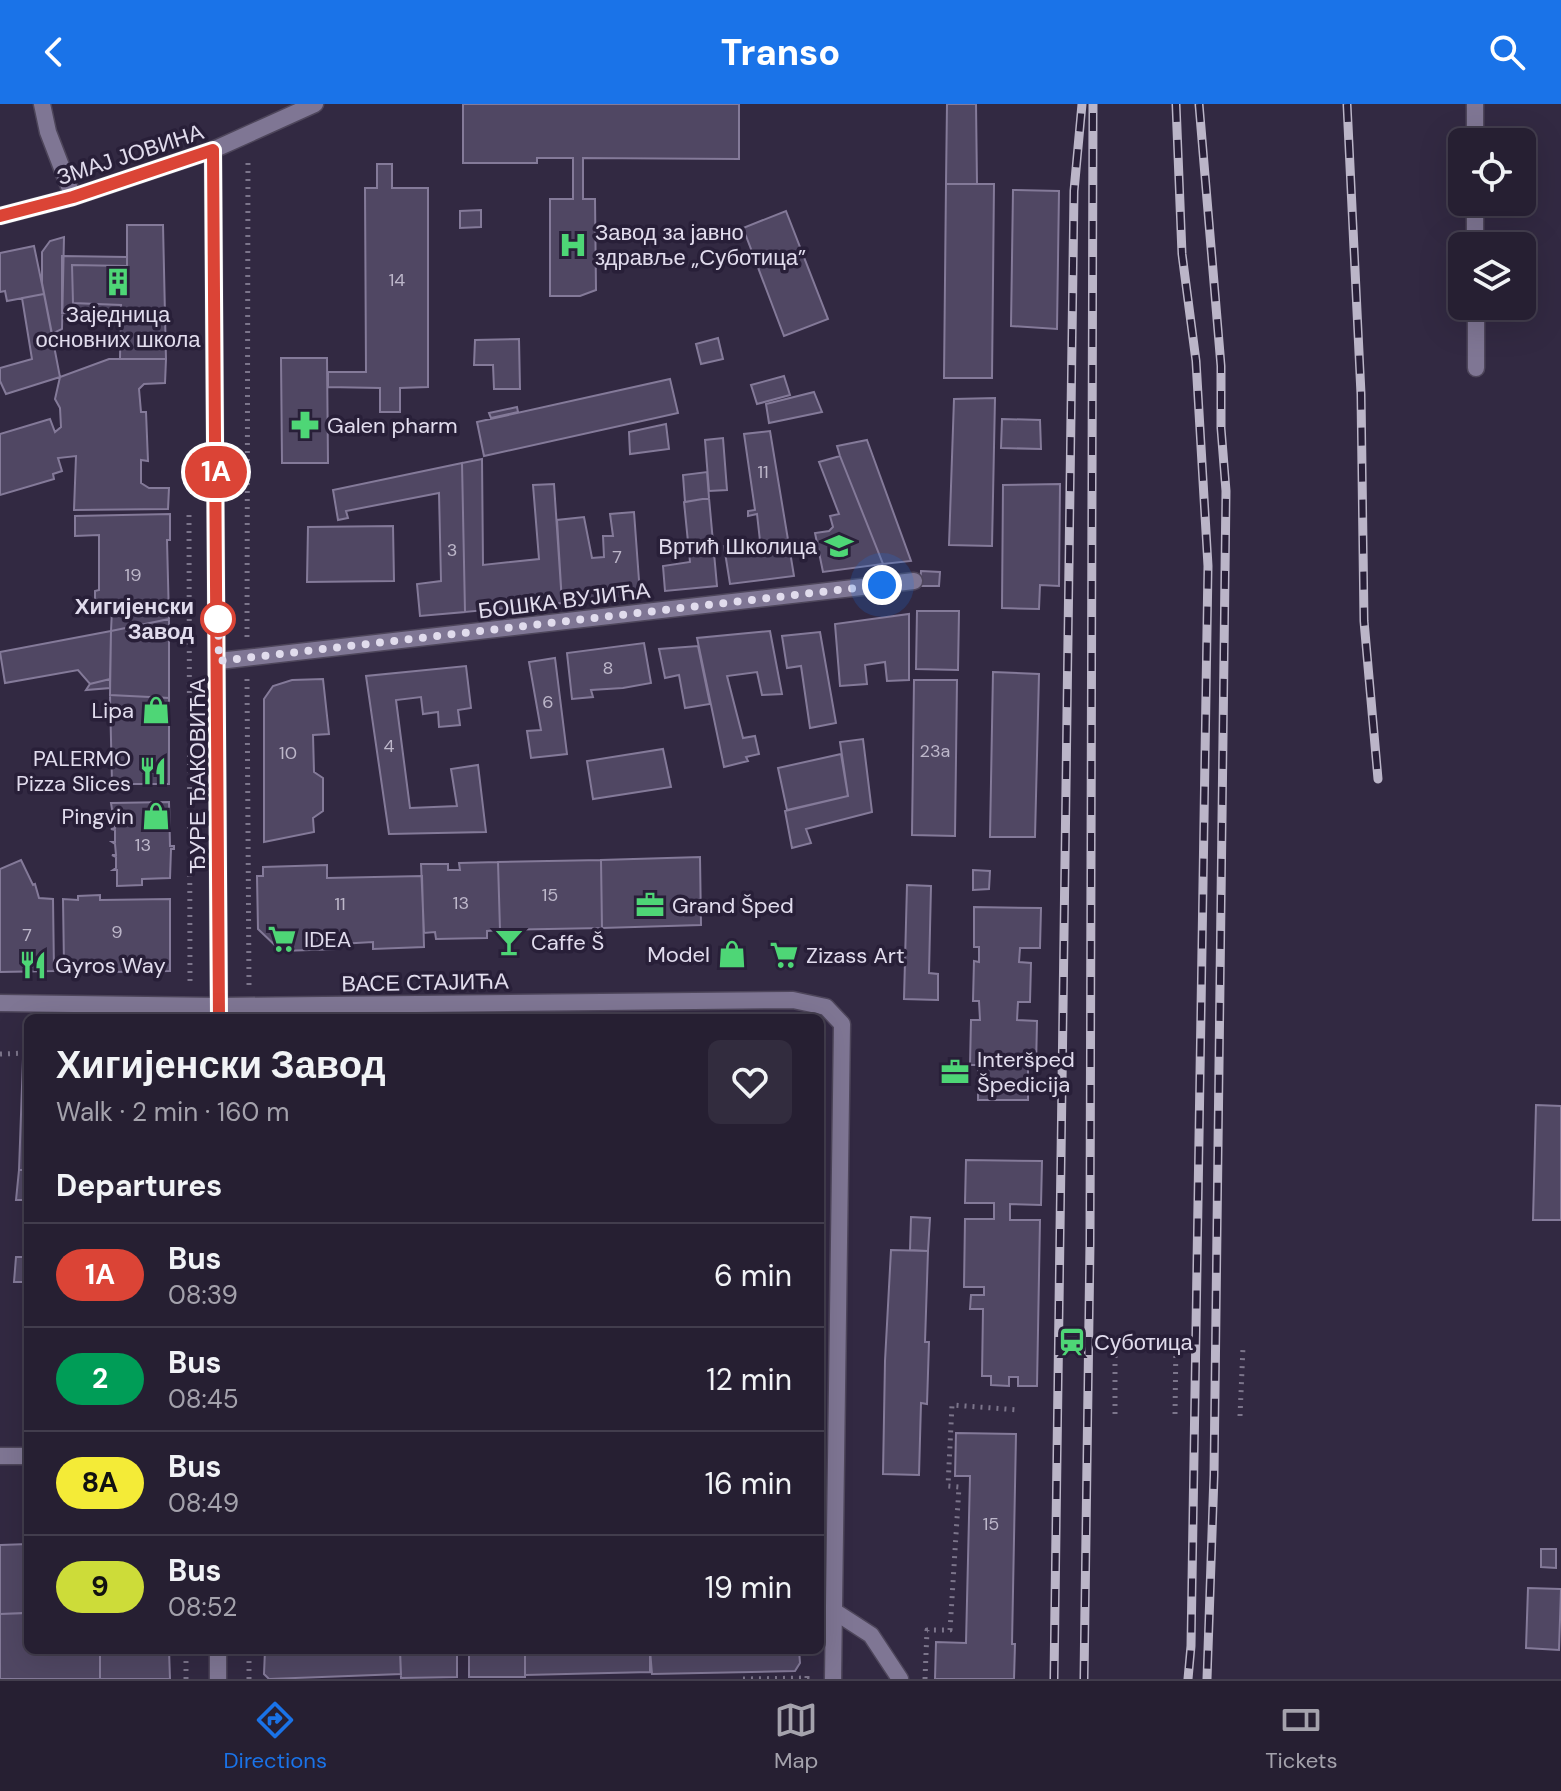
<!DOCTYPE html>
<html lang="en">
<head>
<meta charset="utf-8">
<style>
  body { margin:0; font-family:"DM Sans",sans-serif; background:#322c3e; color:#f1f3f6; height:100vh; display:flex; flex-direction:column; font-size:30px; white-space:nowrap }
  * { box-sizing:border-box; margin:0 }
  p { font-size:26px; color:#a4a2ac }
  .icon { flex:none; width:44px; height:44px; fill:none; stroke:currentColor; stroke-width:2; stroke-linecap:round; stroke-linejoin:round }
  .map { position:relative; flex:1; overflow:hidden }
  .side { position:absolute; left:24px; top:910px; width:800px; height:640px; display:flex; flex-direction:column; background:#261f32; border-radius:12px; box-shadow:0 8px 32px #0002,0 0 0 2px #423d4d }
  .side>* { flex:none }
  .badge { padding:0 16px; border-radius:26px; font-size:28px; line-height:52px }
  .controls { position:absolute; left:1448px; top:24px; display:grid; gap:16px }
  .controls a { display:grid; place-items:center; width:88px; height:88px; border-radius:12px; background:#261f32; box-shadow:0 8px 32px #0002,0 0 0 2px #423d4d; font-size:40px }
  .you { position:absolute; width:40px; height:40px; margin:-20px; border:6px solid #fff; border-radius:50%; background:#1a73e8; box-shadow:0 0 0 12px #1a73e833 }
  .map>.badge { position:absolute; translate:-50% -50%; box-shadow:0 0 0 4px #fff }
  h2 { padding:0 32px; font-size:30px; line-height:72px }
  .round { display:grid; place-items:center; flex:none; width:84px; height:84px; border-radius:12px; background:#322c3e }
  .head { display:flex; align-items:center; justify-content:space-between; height:136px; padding:0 32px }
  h1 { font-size:38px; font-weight:800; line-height:60px }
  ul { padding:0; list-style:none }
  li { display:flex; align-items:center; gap:24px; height:104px; padding:0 32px; border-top:2px solid #423d4d }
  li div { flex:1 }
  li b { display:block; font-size:30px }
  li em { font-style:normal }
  li .badge { min-width:88px; font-weight:700; text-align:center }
  header { display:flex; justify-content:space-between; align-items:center; height:104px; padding:0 32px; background:#1a73e8; color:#fff; font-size:36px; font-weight:800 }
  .tabs { display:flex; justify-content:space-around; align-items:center; height:112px; border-top:2px solid #423d4d; background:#261f32; font-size:22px; color:#a4a2ac }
  .tabs a { display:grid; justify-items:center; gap:4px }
  .tabs .selected { color:#1a73e8 }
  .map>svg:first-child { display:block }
  .building { fill:#504763; stroke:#847a99; stroke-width:2 }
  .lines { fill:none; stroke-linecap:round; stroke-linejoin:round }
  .service-casing { stroke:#4e465b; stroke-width:19 }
  .pedestrian-casing { stroke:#4e465b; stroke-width:19 }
  .minor-casing { stroke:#4e465b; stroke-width:19 }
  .tertiary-casing { stroke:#4e465b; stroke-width:19 }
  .path { stroke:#7c758b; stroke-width:5; stroke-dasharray:2 6; stroke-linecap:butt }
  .service { stroke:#7f7694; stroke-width:16 }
  .pedestrian { stroke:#7f7694; stroke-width:16 }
  .minor { stroke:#7f7694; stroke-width:16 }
  .tertiary { stroke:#7f7694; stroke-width:16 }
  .rail-casing { stroke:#bbb5c8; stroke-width:9 }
  .rail { stroke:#281f38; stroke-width:6; stroke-dasharray:18; stroke-linecap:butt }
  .line-casing { stroke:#fff; stroke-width:18 }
  .line { stroke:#db4436; stroke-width:12 }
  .walk { stroke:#e1dced; stroke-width:8; stroke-dasharray:0 14.4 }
  .stop-dot { fill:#fff; stroke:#db4436; stroke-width:4 }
  .labels { text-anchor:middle; stroke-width:7; stroke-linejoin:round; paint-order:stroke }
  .number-label { font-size:18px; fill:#bdb7ca }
  .street-label { font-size:22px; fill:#e1dced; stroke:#281f38 }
  .poi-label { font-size:22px; fill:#e1dced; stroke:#281f38; text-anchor:start }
  .stop-label { font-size:22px; font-weight:bold; fill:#e1dced; stroke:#281f38; text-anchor:end }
</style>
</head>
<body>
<header><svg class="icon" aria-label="back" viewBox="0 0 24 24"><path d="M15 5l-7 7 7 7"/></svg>Transo<svg class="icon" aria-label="search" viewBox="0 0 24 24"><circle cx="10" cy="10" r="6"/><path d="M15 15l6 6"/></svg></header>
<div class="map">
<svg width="1561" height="1575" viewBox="0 0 1561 1575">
  <rect width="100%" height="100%" fill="#322942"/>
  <path class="building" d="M463 0H739V55L583 54V95H595L596 186 580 192H550V95H573V54H537V59H463Z
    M947 0H976L977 80H946Z
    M377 60H392V84H428V283L400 284V308H380V284L328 283V268H366L365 84H377Z
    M946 80H994L992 274H944Z
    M1013 86 1059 87 1057 225 1011 222Z
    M481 106V123L460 124V107Z
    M786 107 828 215 784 232 743 124Z
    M127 121H163L166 255H120L121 201 73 199 72 161 127 162Z
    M64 133 62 225 52 230 42 179V148L50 137Z
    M34 142 44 190 7 197 5 187 0 188V149Z
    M62 152 127 153V162L72 161 73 199 121 201V210L62 209Z
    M44 190 60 273 6 290 0 277V264L32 255 22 194Z
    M718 234 723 255 701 260 696 240Z
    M519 235 520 285H494L493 261H474L475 236Z
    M281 254H327L328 359H282Z
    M109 255H166L165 279 144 280 139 285 141 308H146L148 357 141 356V379L149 384H169L168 405 74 406 76 352 58 354 62 367 53 370 54 375 0 391V330L50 315 55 328 61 323 60 304 55 295 60 273Z
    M784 272 790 291 757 300 751 281Z
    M670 275 678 309 484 352 477 318Z
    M814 288 822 308 769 319 766 300Z
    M995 294 992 442 949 441 954 295Z
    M517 303 518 308 491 314 489 309Z
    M1002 315 1040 316 1041 345 1001 344Z
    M666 320 669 345 630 350 629 328Z
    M770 327 794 472 730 480 724 442 760 437 757 410 748 412V407L755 406 744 330Z
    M723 334 727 386 709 387 705 336Z
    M867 336 911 457 883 460 840 352 837 342Z
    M840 352 883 460 823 468 815 429 829 427 833 423 830 412 839 410 819 358Z
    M482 355 483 461 539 455 533 381 554 380 562 499 465 508 462 359Z
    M462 359 465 508 420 512 417 480 441 477 439 389 346 407 348 414 338 416 333 386Z
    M707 368 709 394 685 398 683 371Z
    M1060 380 1059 482 1040 481 1039 505 1002 504 1003 381Z
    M709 394 717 482 665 487 663 462 690 458 684 398Z
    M634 408 640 490 562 499 557 416 584 413 592 454 604 453 603 432H613L610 410Z
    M170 410V436H167L169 515 111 527 112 505H95V487L99 486V431L75 432V412Z
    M393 422 394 477 307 478 308 423Z
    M921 467 940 468 939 482H920Z
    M917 507H959L958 566 916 565Z
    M909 510V576L887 577 885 558 865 561 867 580 840 582 835 520Z
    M169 515V594L110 591 111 527Z
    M111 527 110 575 90 580 78 566 5 579 0 548Z
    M770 527 782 590 762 591 757 568 727 572 743 634 755 632 759 650 746 653 748 657 724 663 697 534Z
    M820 528 836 619 810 624 801 562 787 564 782 532Z
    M644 539 651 579 623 584 591 586 593 593 572 595 567 549Z
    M698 542 710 600 685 604 679 571 665 574 659 545Z
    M555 554 567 650 531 654 527 627 541 626 529 558Z
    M466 562 471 604 458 606 460 621 439 623 438 608 423 610 421 593 396 596 410 704 457 702 451 665 478 661 486 728 389 730 366 572Z
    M993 568 1039 570 1035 733H990Z
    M110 575V584L86 586 90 580Z
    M323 575 329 630 313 631 314 668 323 674V707L313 714 314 728 264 738V595L273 582 292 576Z
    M914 576H957L955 732 912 731Z
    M110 591 169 594V680H112Z
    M863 635 872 708 806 725 811 739 792 744 785 707 848 692 840 638Z
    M663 645 671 683 593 695 587 657Z
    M841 650 848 692 787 706 778 664Z
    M169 698 170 742H174V745H171L170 774 142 775V781L117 782V766H113L116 764V753L112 751H116L115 740 112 738H115V726L111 725 115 724 111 699Z
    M700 753 701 821 602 824 601 756Z
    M21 756 33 781 35 780 39 794 53 795 54 867 0 868V765Z
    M601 756 602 824 500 826 498 758Z
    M498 758 500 826 487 827V834L436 835 435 828 424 829 421 760H448V766H460L459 759Z
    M327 761V774L422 772 424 843 373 845V838L339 840 340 845 281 847 258 825 257 772H263V763Z
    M973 766 990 767 989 785 973 786Z
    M907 781 931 782 929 869 938 870V896L904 895Z
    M100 791V796L170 795V867L113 868 112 860 64 861 63 795 78 796V792Z
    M974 803 1041 804 1040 844H1020L1019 858 1031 859 1030 898H1018L1017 916 1037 917 1036 965H1028V996H978V961H970L971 916H980L979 897H973L974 857 979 858V843H974Z
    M23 955H28V1066H19Z
    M1536 1001 1561 1002V1116H1533Z
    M966 1056 1042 1057 1041 1101 1010 1100V1116H1040L1037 1282H1018V1273H1009V1282L991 1281V1272H982L983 1205H970L971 1191H984V1183H964L965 1115H994V1099H965Z
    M19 1066H28V1096H16Z
    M911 1113 930 1114 928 1147 910 1146Z
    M891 1146 928 1147 925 1238H929L927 1300 921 1299 919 1371 883 1370 885 1257Z
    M16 1153H28V1178H14Z
    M956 1329 1016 1330 1012 1540H1015L1014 1575H935L936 1538 966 1539 970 1372H955Z
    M28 1440V1509L0 1510V1441Z
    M1541 1445H1556V1464L1541 1463Z
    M1528 1484 1561 1485 1559 1546 1526 1544Z
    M23 1509H28V1546H100V1575H0V1510Z
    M100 1546H169L170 1575H100Z
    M265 1546H400L401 1570 269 1575 264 1570Z
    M400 1546H457V1573L401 1574Z
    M469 1546H525V1573H469Z
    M525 1546H650V1568L525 1571Z
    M650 1546H799L800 1559 795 1567 652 1570Z"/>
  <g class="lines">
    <defs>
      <path id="service" d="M1475 0V38
        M1475 98V142
        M1476 202V264
        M834 1507 871 1531 900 1575"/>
      <path id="pedestrian" d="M0 1352H28"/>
      <path id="minor" d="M42 0 48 28 73 93
        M213 46 315 0
        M219 557 914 477
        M0 899 219 902 793 896 826 903 842 920 833 1575"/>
      <path id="tertiary" d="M0 112 73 93 213 46 219 914
        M218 1575V1546"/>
    </defs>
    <use href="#service" class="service-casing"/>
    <use href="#pedestrian" class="pedestrian-casing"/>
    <use href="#minor" class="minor-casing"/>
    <use href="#tertiary" class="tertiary-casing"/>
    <path class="path" d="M189 411 190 881
      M247 533 248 55
      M247 575 249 881
      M0 950 28 949
      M1115 1310V1235
      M1175 1310 1176 1237
      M1240 1312 1243 1243
      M186 1575V1546
      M249 1575V1546
      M743 1575 807 1574V1571
      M925 1575 927 1526H950L959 1383 948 1382 952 1301 1019 1306"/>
    <use href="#service" class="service"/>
    <use href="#pedestrian" class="pedestrian"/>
    <use href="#minor" class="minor"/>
    <use href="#tertiary" class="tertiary"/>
    <defs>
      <path id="rail" d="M1176 0 1182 150 1196 257 1208 462 1191 1542 1188 1575
        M1199 0 1221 262V324L1226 387 1214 1371 1207 1575
        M1347 0 1361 290 1364 517 1378 675
        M1054 1575 1074 87 1082 0
        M1084 1575 1090 1139 1093 0"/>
    </defs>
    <use href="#rail" class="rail-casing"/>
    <use href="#rail" class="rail"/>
  </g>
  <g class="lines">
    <defs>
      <path id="line" d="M0 112 73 93 213 46 219 914"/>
    </defs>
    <use href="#line" class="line-casing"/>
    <use href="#line" class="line"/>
    <path class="walk" d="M218 515V509L219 557 882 481"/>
  </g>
  <defs>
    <symbol id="hospital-bare" viewBox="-9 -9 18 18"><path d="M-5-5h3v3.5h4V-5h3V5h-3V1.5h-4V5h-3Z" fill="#4ed676" stroke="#281f38" stroke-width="2.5" paint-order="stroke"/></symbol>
    <symbol id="building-bare" viewBox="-9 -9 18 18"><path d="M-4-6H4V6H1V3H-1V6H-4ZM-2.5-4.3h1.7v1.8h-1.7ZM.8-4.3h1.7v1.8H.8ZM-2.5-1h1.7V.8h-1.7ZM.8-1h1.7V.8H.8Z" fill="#4ed676" stroke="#281f38" stroke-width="2.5" paint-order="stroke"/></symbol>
    <symbol id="pharmacy-bare" viewBox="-9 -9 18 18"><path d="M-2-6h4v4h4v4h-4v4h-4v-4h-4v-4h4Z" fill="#4ed676" stroke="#281f38" stroke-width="2.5" paint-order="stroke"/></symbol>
    <symbol id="school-bare" viewBox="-9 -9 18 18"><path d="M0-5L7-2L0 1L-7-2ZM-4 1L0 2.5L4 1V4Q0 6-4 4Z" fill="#4ed676" stroke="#281f38" stroke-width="2.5" paint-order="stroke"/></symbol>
    <symbol id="shop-bare" viewBox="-9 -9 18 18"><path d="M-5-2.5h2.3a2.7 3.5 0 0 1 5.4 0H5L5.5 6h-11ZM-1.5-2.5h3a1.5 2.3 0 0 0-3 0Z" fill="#4ed676" stroke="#281f38" stroke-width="2.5" paint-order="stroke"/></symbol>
    <symbol id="restaurant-bare" viewBox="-9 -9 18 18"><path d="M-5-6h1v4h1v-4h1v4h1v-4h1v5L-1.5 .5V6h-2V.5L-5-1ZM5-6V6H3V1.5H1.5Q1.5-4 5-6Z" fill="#4ed676" stroke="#281f38" stroke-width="2.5" paint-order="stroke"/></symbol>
    <symbol id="office-bare" viewBox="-9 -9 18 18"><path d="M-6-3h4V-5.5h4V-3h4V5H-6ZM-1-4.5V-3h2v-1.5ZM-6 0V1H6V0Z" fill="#4ed676" stroke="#281f38" stroke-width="2.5" paint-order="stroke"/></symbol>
    <symbol id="supermarket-bare" viewBox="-9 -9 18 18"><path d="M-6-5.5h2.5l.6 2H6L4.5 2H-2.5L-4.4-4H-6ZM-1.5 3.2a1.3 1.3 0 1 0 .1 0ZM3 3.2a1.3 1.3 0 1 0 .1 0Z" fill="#4ed676" stroke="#281f38" stroke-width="2.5" paint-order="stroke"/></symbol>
    <symbol id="bar-bare" viewBox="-9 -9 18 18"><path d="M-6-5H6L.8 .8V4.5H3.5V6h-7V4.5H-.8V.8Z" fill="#4ed676" stroke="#281f38" stroke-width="2.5" paint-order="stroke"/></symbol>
    <symbol id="station-bare" viewBox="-9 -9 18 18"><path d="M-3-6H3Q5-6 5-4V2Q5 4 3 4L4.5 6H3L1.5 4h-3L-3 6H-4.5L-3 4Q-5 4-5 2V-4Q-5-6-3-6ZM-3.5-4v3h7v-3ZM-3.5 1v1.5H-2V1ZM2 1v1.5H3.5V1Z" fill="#4ed676" stroke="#281f38" stroke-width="2.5" paint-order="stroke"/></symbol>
  </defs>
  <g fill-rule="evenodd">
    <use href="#hospital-bare" x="553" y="121" width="40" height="40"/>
    <use href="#building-bare" x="98" y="158" width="40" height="40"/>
    <use href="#pharmacy-bare" x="285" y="301" width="40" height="40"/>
    <use href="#school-bare" x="819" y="422" width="40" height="40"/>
    <use href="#shop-bare" x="136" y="586" width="40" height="40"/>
    <use href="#restaurant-bare" x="133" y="647" width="40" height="40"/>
    <use href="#shop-bare" x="136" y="692" width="40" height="40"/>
    <use href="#office-bare" x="630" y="781" width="40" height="40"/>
    <use href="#supermarket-bare" x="262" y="815" width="40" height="40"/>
    <use href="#bar-bare" x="489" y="818" width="40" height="40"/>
    <use href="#shop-bare" x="712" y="830" width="40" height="40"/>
    <use href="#supermarket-bare" x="764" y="831" width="40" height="40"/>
    <use href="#restaurant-bare" x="13" y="841" width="40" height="40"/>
    <use href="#office-bare" x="935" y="948" width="40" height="40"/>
    <use href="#station-bare" x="1052" y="1218" width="40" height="40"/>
  </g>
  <circle class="stop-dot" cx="218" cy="515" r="16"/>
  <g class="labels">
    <g class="number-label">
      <text x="397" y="182">14</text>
      <text x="763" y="374">11</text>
      <text x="452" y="452">3</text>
      <text x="617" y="459">7</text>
      <text x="133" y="477">19</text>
      <text x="608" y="570">8</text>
      <text x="548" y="604">6</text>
      <text x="389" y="648">4</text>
      <text x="935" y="653">23a</text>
      <text x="288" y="655">10</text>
      <text x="143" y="747">13</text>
      <text x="550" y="797">15</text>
      <text x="461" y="805">13</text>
      <text x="340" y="806">11</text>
      <text x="117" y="834">9</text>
      <text x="27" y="837">7</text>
      <text x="991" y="1426">15</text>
    </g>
    <g class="street-label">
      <text transform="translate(130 50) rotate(-18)" y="8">ЗМАЈ ЈОВИНА</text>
      <text transform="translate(564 496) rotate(-7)" y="8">БОШКА ВУЈИЋА</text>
      <text transform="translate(197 672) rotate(-90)" y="8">ЂУРЕ ЂАКОВИЋА</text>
      <text transform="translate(425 878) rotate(-1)" y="8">ВАСЕ СТАЈИЋА</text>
    </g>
    <g class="poi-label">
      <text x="595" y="136">Завод за јавно<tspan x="595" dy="25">здравље „Суботица”</tspan></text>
      <text x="118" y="218" text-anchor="middle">Заједница<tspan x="118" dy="25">основних школа</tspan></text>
      <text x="327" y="329">Galen pharm</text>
      <text x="817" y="450" text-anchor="end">Вртић Школица</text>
      <text x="134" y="614" text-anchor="end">Lipa</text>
      <text x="131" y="662" text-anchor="end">PALERMO<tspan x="131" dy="25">Pizza Slices</tspan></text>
      <text x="134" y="720" text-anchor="end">Pingvin</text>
      <text x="672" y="809">Grand Šped</text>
      <text x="304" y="843">IDEA</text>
      <text x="531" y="846">Caffe Š</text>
      <text x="710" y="858" text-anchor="end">Model</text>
      <text x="806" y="859">Zizass Art</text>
      <text x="55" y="869">Gyros Way</text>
      <text x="977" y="963">Interšped<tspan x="977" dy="25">Špedicija</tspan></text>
      <text x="1094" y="1246">Суботица</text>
    </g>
    <g class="stop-label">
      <text x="194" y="510">Хигијенски<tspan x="194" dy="25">Завод</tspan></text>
    </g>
  </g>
</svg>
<div class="controls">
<a><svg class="icon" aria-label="locate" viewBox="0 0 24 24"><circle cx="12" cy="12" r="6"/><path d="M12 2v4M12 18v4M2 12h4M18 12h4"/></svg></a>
<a><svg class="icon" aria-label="layers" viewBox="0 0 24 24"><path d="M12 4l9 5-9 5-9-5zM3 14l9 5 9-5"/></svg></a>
</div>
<div class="you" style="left:882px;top:481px"></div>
<b class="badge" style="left:216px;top:368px;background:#db4436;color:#fff">1A</b>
<section class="side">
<div class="head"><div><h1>Хигијенски Завод</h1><p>Walk · 2 min · 160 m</p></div><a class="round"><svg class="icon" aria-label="heart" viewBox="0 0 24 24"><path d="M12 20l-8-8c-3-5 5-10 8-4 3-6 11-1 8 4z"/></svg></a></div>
<h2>Departures</h2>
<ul>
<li><span class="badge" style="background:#db4436;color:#fff">1A</span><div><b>Bus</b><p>08:39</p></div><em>6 min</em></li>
<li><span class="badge" style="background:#009d57;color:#fff">2</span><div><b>Bus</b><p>08:45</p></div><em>12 min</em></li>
<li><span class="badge" style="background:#f4eb37;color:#111">8A</span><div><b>Bus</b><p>08:49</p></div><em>16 min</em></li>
<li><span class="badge" style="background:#cddc39;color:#111">9</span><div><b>Bus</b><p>08:52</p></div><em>19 min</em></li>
</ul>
</section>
</div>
<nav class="tabs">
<a class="selected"><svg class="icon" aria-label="directions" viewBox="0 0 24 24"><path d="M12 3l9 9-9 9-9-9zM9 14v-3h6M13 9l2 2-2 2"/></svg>Directions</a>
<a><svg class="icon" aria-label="map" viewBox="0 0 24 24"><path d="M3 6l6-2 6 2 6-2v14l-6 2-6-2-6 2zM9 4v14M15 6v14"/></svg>Map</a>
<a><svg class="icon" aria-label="tickets" viewBox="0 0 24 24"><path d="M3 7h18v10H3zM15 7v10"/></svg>Tickets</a>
</nav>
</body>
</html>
